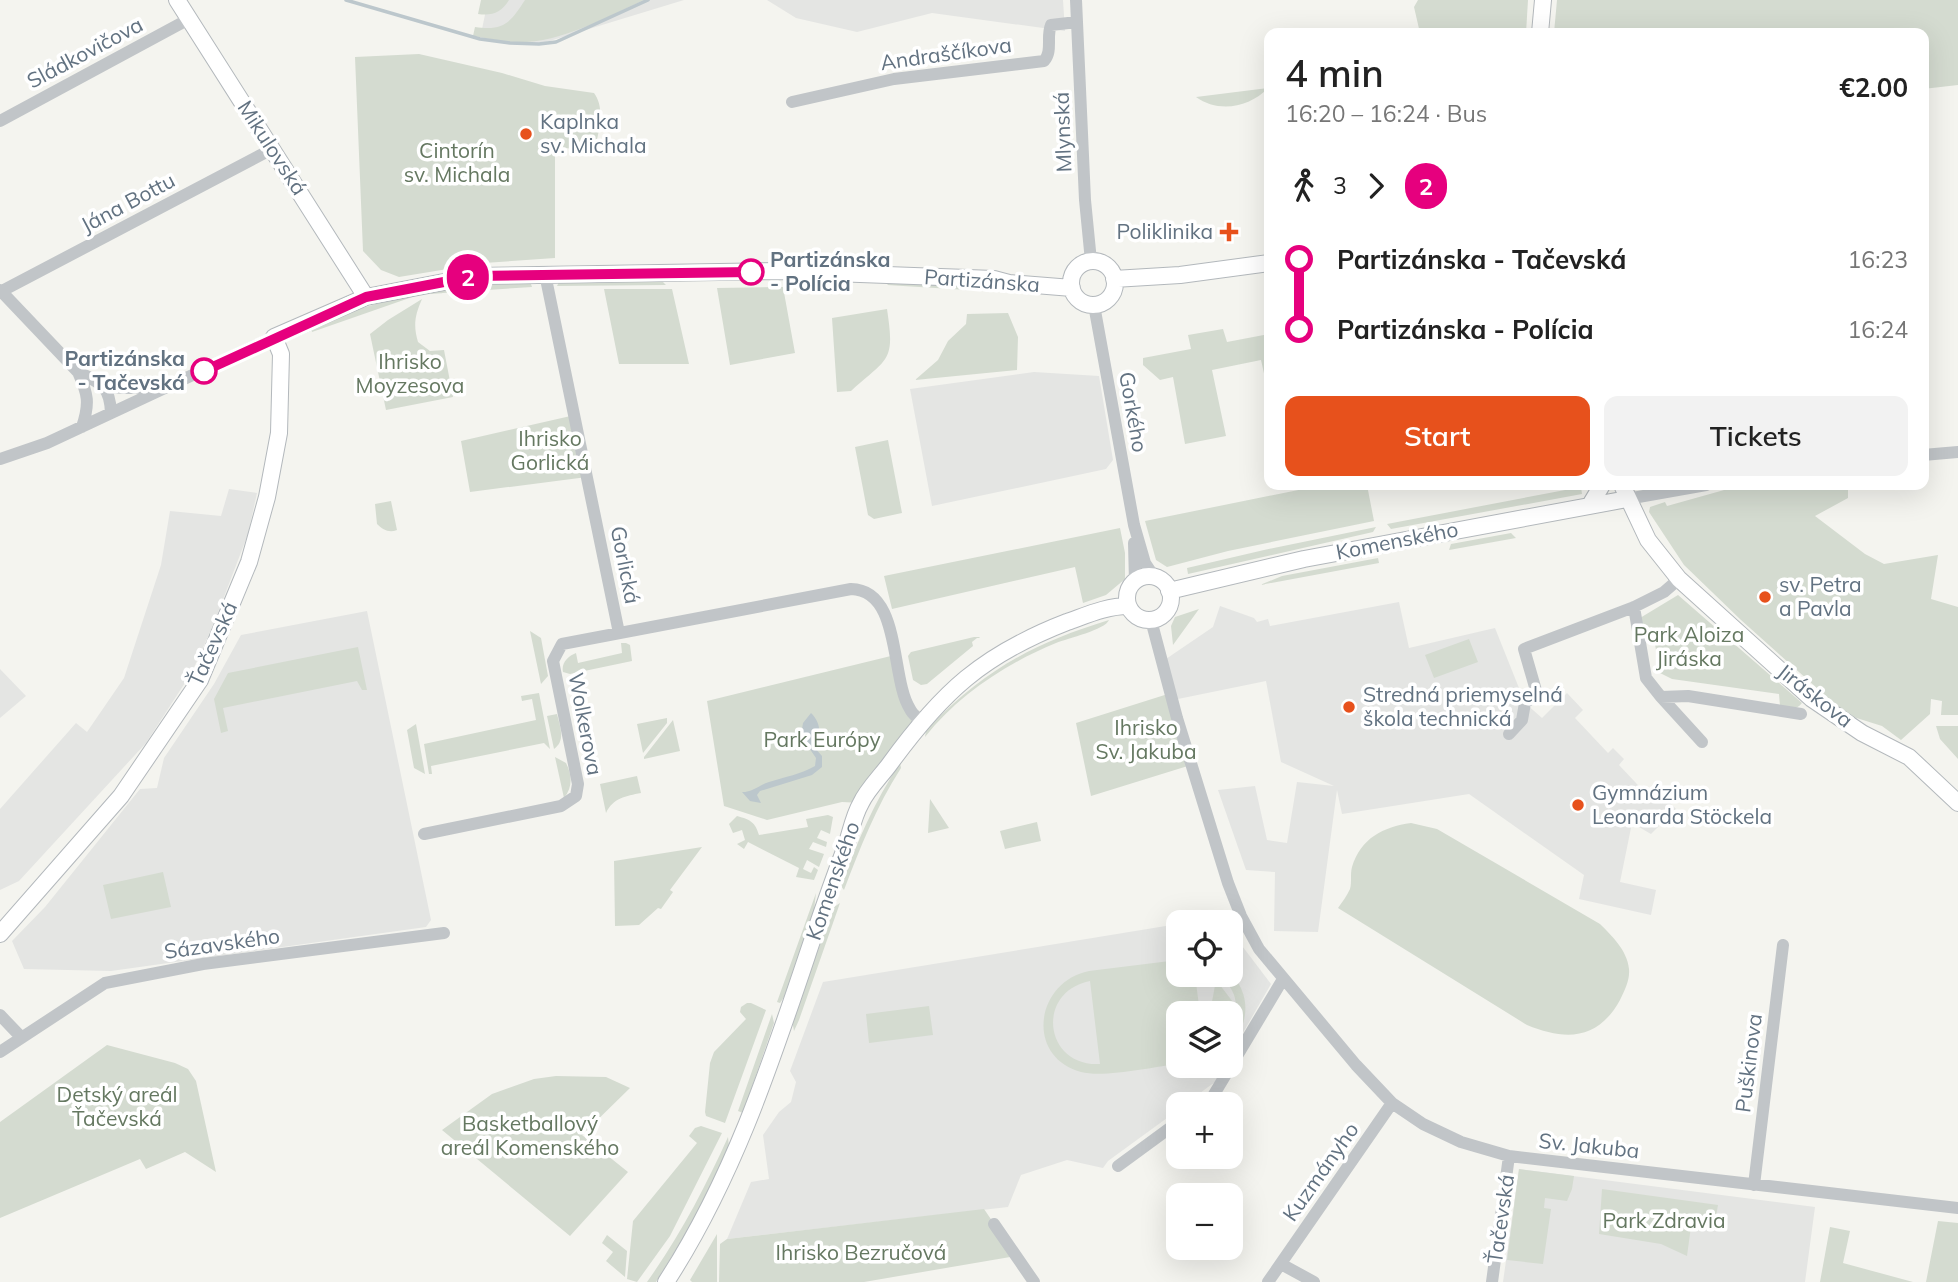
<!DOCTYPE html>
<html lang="en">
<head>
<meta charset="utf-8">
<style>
  body { margin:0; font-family:Mulish,sans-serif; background:#f2f2f2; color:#222; height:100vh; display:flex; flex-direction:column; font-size:26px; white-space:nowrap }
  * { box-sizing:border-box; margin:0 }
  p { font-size:23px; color:#767676 }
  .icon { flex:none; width:38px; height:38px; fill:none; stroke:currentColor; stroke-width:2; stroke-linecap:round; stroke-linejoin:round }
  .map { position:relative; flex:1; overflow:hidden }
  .drawer { position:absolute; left:1264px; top:28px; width:665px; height:462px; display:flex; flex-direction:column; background:#fff; border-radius:14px; box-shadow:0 7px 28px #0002 }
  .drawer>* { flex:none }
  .badge { padding:0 14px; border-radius:23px; font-size:24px; line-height:46px }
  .buttons { position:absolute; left:1166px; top:910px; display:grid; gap:14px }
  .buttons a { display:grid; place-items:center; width:77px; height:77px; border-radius:14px; background:#fff; box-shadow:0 7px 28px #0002; font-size:35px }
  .map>.badge { position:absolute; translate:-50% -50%; box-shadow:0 0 0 4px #fff }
  .legs { display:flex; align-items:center; gap:10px; height:77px; padding:0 21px; font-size:23px }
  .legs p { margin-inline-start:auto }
  .headline { display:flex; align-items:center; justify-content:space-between; height:119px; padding:0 21px }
  h1 { font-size:38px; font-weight:600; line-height:52px }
  .cta { display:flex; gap:14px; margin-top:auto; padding:14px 21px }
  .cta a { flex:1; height:80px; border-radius:14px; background:#e7511c; color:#fff; font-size:28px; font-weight:600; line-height:80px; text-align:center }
  .cta a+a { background:#f2f2f2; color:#222 }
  ul { padding:0 21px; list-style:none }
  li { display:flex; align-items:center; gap:24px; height:70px; font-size:26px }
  li i { display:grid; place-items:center; width:10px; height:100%; margin:0 9px; background:currentColor }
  li i::after { content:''; width:18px; height:18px; margin:-9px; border:5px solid; border-radius:50%; background:#fff }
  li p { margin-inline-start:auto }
  li:first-child i { background:linear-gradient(#0000 50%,currentColor 0) }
  li:last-child i { background:linear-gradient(currentColor 50%,#0000 0) }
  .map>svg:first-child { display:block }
  .built { fill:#e4e5e3 }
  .green { fill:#d4dbd0; fill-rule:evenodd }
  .water { fill:#bcc7cc }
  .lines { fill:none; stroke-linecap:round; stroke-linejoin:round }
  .stream { stroke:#bcc7cc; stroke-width:3.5 }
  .secondary-casing { stroke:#b3b8bc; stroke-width:18 }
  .street { stroke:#c1c5c8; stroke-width:12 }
  .secondary { stroke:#fff; stroke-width:16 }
  .line-1-casing { stroke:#fff; stroke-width:16 }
  .line-1 { stroke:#e6007e; stroke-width:10 }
  .poi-dot { fill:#e7511c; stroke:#fff; stroke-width:2.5 }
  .stop-1-dot { fill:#fff; stroke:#e6007e; stroke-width:3.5 }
  .labels { text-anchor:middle; stroke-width:7; stroke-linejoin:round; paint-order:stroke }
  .street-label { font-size:21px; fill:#627281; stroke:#fff }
  .poi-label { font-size:21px; fill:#627281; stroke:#fff; text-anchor:start }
  .park-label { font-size:21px; fill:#657861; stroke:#fff }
  .stop-label { font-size:21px; font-weight:bold; fill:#627281; stroke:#fff; text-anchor:start }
</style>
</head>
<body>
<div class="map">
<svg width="1958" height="1282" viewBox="0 0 1958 1282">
  <rect width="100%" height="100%" fill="#f4f4ef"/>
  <path class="built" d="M488 0H684L543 43 480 39Z
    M767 0H1063L1065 31 932 13 857 32 796 18Z
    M1034 372 1099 376 1113 460 1106 469 932 506 910 389Z
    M229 489 257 493 248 534 214 623 192 672 146 743 19 881 0 890V809L76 723 87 732 124 678 161 565 170 511 221 516Z
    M1399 602 1409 648 1495 628 1525 703 1542 718 1567 693 1583 710 1575 718 1608 753 1613 748 1624 759 1619 765 1652 800 1661 793 1676 809 1651 834 1632 823 1620 882 1656 890 1651 915 1579 899 1584 875 1469 794 1342 814 1337 790 1318 932 1274 931 1275 872 1246 870 1218 790 1255 786 1267 840 1287 843 1297 782 1334 786 1281 762 1266 681 1173 700 1163 661 1213 627 1220 606 1254 618 1257 622 1268 619 1270 626Z
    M367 611 431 920 426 927 111 971 24 969 12 941 45 907 140 789 157 788 164 758 214 684 241 635Z
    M0 669 26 696 0 718Z
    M1178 924V975H1230V930L1271 984 1230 1055V1013H1178V1066H1224L1215 1082 1185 1104H1178V1110L1108 1161 1103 1168 1067 1160 1021 1175 1008 1207 727 1239 751 1182 769 1179 763 1135 779 1112 791 1102 796 1082 790 1071 823 982Z
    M1519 1169 1815 1207 1805 1282H1503Z"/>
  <path class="green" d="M481 0H509C501 13 492 16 478 14Z
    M525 0H644C602 19 558 45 511 42 498 41 486 38 473 36L475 27C504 31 510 23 525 0Z
    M1418 0H1528L1526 33H1420L1414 7Z
    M1557 0H1958V85L1923 89V33H1554Z
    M419 54 502 73 545 86 594 93C606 109 598 132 595 151L555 147V258L484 263 399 277 381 270 363 251 355 57Z
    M1268 88C1249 108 1218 113 1196 97Z
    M660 279 666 285 557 286 559 282Z
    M530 281 532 287 428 294 472 284Z
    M890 282 984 286 996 287 1000 292 887 285Z
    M783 287 795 353 730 365 717 288Z
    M604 289H672L689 364H619Z
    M418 295 312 332 311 327C346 313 380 300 418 295Z
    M422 299C415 315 413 325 418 342L430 351 444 350 453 397 386 410 370 334 388 320Z
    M887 309C895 362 889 357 851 391L837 392 832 318Z
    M1008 313 1018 337 1017 370 915 380 938 360 948 341 966 324 967 314Z
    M1223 329 1227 342 1269 334V396L1261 360 1212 370 1226 436 1185 444 1173 377 1160 380 1143 365V358L1191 349 1188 335Z
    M575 415 587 477 470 492 461 441Z
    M888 440 902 513 874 519 868 515 855 447Z
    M1323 485H1367L1374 521 1228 551 1167 567 1156 560 1145 521Z
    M1742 485H1848V498L1815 516 1865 554 1884 564 1938 555 1931 599 1958 607V715H1941L1942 701 1931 699 1930 714 1901 740 1882 726 1847 715 1741 620 1684 565 1649 512 1650 507 1665 502 1667 506Z
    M1581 487 1582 494 1391 529 1387 524Z
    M391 501 397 530C389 533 383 530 377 524L375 504Z
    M1376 527 1373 532 1188 574 1187 568 1264 550Z
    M1120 528 1125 553V579L1106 595 1083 603 1075 567 892 609 884 576Z
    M1511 533 1516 538 1449 550 1451 544Z
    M1378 558 1379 563 1260 585 1282 576Z
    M1678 595 1802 703C1796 711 1789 708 1780 706L1779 694 1672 679 1660 673 1652 627 1641 628 1640 618Z
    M1199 609 1173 645 1171 626 1175 617Z
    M1109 620C1105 630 1068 638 1056 643 1007 663 958 695 925 737L926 731 930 726C986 669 1034 643 1109 620Z
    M530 631 541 638 548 676 541 684Z
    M974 637H979L980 638H977L972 642 973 646 927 684 921 685 913 680 908 656 911 652Z
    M1469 639 1478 662 1434 678 1425 655Z
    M621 643H626L630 645 632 661 570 674 563 672C561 663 568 656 576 653L578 663 622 653Z
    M358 647 367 690H362L357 681 223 708 228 731 221 733 214 699 228 673Z
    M895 655 903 691 921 721 861 803 842 802 767 820 724 806 707 701Z
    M539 693 550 749 544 743 431 766 432 774H429L424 744 536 720 532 699 522 701 521 696Z
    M1171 693 1191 765 1091 796 1076 723Z
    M557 714C560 727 566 740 554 749L547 716Z
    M667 718V723L643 753 637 724Z
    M673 720 680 751 644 759V757Z
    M416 724 425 774 414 768 407 730Z
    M1936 726H1958V759L1940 739Z
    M555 757 566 763C572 775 573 787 564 798Z
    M900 763 901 768C876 807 860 848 844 890L841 886C857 842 874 802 900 763Z
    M637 776 641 793C626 796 613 798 606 813L600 784Z
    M930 799 949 828 928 833Z
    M828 815 833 817 830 834 821 830 817 838 827 842 826 847 813 842 809 849 824 854 819 867 807 860 803 869 811 873 814 867 818 870 814 880 796 877 799 868 748 842 744 849 737 844 745 840 742 830 733 833 729 824 737 816C751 820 755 822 759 835L808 827 806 819Z
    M1037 822 1041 841 1005 849 1000 831Z
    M1411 823 1437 829 1600 924C1612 936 1627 950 1629 969 1630 980 1625 990 1620 1000 1598 1040 1566 1041 1527 1025L1338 908C1342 902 1347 896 1350 889 1352 882 1350 874 1352 867 1361 838 1383 827 1411 823Z
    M702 847 670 890 673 892 661 909 658 908 639 925 615 926 614 861Z
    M163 872 171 907 111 919 103 885Z
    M816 893 814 910 784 997 780 1003 777 1002Z
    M840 903 799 1020 794 1031 792 1020 834 907Z
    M1178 960V975H1195L1200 1013H1178V1064C1152 1067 1104 1078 1081 1072 1025 1057 1035 982 1089 971ZM1090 981 1100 1064C1044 1067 1035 992 1090 981Z
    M1230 973C1252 994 1249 1025 1230 1047 1230 1017 1249 999 1218 975H1230Z
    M1216 980 1233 1002 1230 1014 1216 1013 1211 1007Z
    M747 1003H751L766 1010 725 1123 706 1116 705 1112 710 1063 714 1052 746 1019 740 1012 741 1007Z
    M929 1006 933 1035 869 1043 866 1014Z
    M772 1014 774 1023 743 1113 738 1111Z
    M107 1045 175 1063 188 1069 196 1081 216 1172 185 1152 146 1169 140 1159 0 1218V1122Z
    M556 1076 606 1077 630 1088 582 1135 628 1172 570 1236 442 1130 492 1094 534 1079Z
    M701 1126 722 1133 670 1236 637 1282 627 1279 633 1221 697 1143 689 1136 695 1128Z
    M728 1137 729 1147 694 1220 656 1282H647C679 1237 705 1188 728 1137Z
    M1519 1169 1574 1176 1572 1189 1567 1201 1545 1198 1544 1208 1551 1209 1543 1264 1507 1260Z
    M1602 1189 1718 1205 1715 1222 1692 1219 1687 1256 1661 1244 1599 1234Z
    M984 1209 1016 1256 864 1282H719L720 1244 727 1239Z
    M1938 1221 1958 1223V1282H1926Z
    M1830 1227 1850 1231 1843 1263 1913 1282H1820Z
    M717 1234V1282H692L690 1280Z
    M607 1235 627 1251 625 1277 606 1261 613 1252 602 1243Z"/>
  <path class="water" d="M811 713C821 723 822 735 814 747L822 756V767L812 775 760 791 757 795 761 803 750 801 742 792C753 792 759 785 769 782 785 777 801 774 815 766L816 758 801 736 803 723Z"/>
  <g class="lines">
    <path class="stream" d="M346 0 480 39 510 43 539 44 556 42 648 0"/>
    <defs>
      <path id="secondary" d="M177 0 366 297
        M1540 33 1543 0
        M1071 283a22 22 0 1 1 44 0a22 22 0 1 1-44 0Z
        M1114 279 1180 275 1269 263
        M1622 485 1648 540 1679 579 1812 699 1862 733 1909 757 1958 803
        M1590 505 1602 485
        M1127 598a22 22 0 1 1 44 0a22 22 0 1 1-44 0Z
        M1169 591 1304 559 1627 499
        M0 934 121 796 200 680 249 562 267 497 279 433 281 354 274 337 366 297 475 276 780 271 994 279 1009 283 1072 288
        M666 1282C735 1176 773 1057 813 938 824 906 835 875 847 843 851 830 854 815 861 803 867 790 880 777 889 765 942 692 982 655 1067 622 1087 615 1107 606 1128 606"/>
    </defs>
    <use href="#secondary" class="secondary-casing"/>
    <path class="street" d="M1076 0 1085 200 1091 261
      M792 102 894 79 1044 61C1053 51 1046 37 1051 25L1077 22
      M0 121 189 19
      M545 274 619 633
      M0 290 78 372C88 394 90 403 82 427
      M2 291 272 149
      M1094 305 1134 525 1145 563 1155 578
      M78 372C101 383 110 386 111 413
      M104 387 130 388 162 386
      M1923 455 1958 452
      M0 459 47 443 274 337
      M1627 499 1706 485
      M1134 543 1135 582
      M1634 607 1646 678 1661 697 1688 696 1801 714
      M1151 620 1177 718 1228 883 1241 916 1259 949 1356 1065 1392 1103 1423 1124 1461 1142 1509 1156 1958 1208
      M1661 697 1702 742
      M1509 734 1522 720 1525 703 1537 694 1524 649 1634 607 1664 592 1679 579
      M424 834 561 806 576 796 578 784 553 661 562 644 851 589C902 590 890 678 910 709 912 714 918 718 921 721
      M0 1015 21 1037
      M0 1052 105 983 203 964 444 933
      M1201 1104 1213 1096 1283 979
      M1118 1166 1178 1122
      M1754 1185 1783 945
      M994 1224 1034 1282
      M1281 1264 1314 1282
      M1268 1282 1392 1103
      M1492 1282 1509 1156"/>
    <use href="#secondary" class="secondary"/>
  </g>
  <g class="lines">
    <defs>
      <path id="line-1" d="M204 371 366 297 475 276 751 272"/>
    </defs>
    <use href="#line-1" class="line-1-casing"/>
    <use href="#line-1" class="line-1"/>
  </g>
  <g class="poi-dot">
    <circle cx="526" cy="134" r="7"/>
    <path d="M1225.5 221.5h7v7h7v7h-7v7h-7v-7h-7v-7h7z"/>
    <circle cx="1765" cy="597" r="7"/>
    <circle cx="1349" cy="707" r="7"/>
    <circle cx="1578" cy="805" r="7"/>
  </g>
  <g class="stop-1-dot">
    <circle cx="751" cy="272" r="12"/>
    <circle cx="204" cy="371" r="12"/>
  </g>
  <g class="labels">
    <g class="street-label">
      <text transform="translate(85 53) rotate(-28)" y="7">Sládkovičova</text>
      <text transform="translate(946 54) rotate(-8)" y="7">Andraščíkova</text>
      <text transform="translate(1063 132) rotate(-92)" y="7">Mlynská</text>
      <text transform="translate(272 148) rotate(57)" y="7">Mikulovská</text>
      <text transform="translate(128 203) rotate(-28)" y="7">Jána Bottu</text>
      <text transform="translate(982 281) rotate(4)" y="7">Partizánska</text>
      <text transform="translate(1133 412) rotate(80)" y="7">Gorkého</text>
      <text transform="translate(1397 541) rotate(-11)" y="7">Komenského</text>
      <text transform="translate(625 565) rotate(79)" y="7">Gorlická</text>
      <text transform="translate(213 644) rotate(-66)" y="7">Ťačevská</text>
      <text transform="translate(1815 696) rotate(38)" y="7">Jiráskova</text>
      <text transform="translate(585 724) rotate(79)" y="7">Wolkerova</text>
      <text transform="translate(833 881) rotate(-71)" y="7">Komenského</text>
      <text transform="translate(222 944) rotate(-8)" y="7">Sázavského</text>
      <text transform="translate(1749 1063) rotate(-83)" y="7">Puškinova</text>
      <text transform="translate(1589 1146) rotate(6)" y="7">Sv. Jakuba</text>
      <text transform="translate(1321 1172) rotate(-55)" y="7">Kuzmányho</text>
      <text transform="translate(1501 1219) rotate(-82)" y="7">Ťačevská</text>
    </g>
    <g class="poi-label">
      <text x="540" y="129">Kaplnka<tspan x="540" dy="24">sv. Michala</tspan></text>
      <text x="1213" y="239" text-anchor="end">Poliklinika</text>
      <text x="1779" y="592">sv. Petra<tspan x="1779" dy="24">a Pavla</tspan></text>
      <text x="1363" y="702">Stredná priemyselná<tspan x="1363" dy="24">škola technická</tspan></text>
      <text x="1592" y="800">Gymnázium<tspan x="1592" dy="24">Leonarda Stöckela</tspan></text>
    </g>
    <g class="park-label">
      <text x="457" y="158">Cintorín<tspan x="457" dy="24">sv. Michala</tspan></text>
      <text x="410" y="369">Ihrisko<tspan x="410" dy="24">Moyzesova</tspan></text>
      <text x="550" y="446">Ihrisko<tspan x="550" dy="24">Gorlická</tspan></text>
      <text x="1689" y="642">Park Aloiza<tspan x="1689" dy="24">Jiráska</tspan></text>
      <text x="1146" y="735">Ihrisko<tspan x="1146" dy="24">Sv. Jakuba</tspan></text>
      <text x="822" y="747">Park Európy</text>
      <text x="117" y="1102">Detský areál<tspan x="117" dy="24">Ťačevská</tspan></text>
      <text x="530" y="1131">Basketballový<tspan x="530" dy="24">areál Komenského</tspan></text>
      <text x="1664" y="1228">Park Zdravia</text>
      <text x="861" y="1260">Ihrisko Bezručová</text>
    </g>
    <g class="stop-label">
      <text x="770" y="267">Partizánska<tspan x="770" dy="24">- Polícia</tspan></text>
      <text x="185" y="366" text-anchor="end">Partizánska<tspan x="185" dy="24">- Tačevská</tspan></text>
    </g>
  </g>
</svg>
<div class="buttons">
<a><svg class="icon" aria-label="locate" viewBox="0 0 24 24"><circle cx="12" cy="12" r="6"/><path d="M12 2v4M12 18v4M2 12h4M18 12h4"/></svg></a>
<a><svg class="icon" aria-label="layers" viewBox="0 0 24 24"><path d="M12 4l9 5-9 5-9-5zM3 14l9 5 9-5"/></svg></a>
<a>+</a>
<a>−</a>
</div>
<b class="badge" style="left:468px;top:277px;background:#e6007e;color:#fff">2</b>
<section class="drawer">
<div class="headline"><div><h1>4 min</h1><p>16:20 – 16:24 · Bus</p></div><b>€2.00</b></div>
<div class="legs"><svg class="icon" aria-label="walk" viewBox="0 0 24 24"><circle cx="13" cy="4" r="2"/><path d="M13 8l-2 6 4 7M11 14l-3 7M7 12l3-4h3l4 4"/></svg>3<svg class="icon" aria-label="forward" viewBox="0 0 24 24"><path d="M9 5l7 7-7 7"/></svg><b class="badge" style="background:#e6007e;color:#fff">2</b></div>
<ul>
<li><i style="color:#e6007e"></i><b>Partizánska - Tačevská</b><p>16:23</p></li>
<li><i style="color:#e6007e"></i><b>Partizánska - Polícia</b><p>16:24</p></li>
</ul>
<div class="cta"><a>Start</a><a>Tickets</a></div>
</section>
</div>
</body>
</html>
